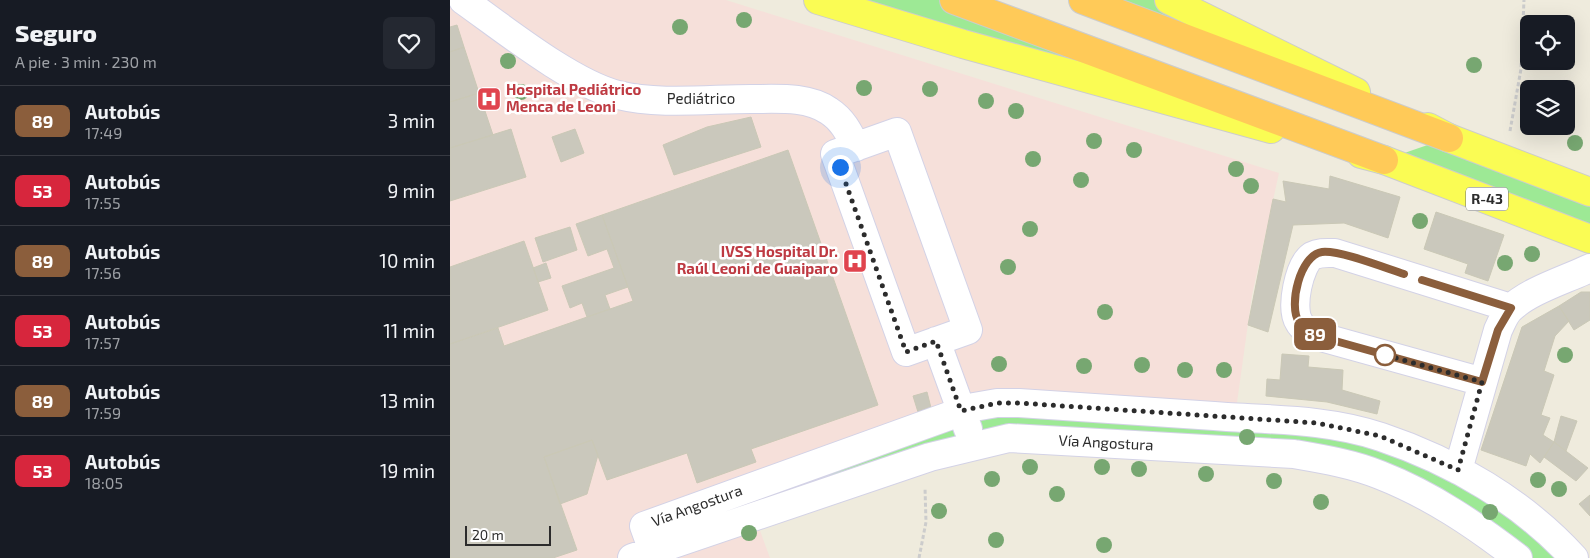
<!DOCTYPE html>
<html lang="es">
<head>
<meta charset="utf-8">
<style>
  body { margin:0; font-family:"Exo 2",sans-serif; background:#242831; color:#f1f3f6; height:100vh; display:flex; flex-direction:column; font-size:19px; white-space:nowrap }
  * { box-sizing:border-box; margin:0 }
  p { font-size:16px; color:#9ea1a6 }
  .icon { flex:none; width:28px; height:28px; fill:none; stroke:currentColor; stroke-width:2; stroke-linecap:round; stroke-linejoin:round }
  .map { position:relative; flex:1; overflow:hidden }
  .sheet { display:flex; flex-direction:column; background:#171b24; width:450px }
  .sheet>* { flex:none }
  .badge { padding:0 10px; border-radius:8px; font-size:18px; line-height:32px }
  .buttons { position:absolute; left:1070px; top:15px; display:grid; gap:10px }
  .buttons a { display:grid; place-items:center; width:55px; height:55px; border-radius:8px; background:#171b24; box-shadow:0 5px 20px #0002; font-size:25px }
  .scale { position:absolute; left:15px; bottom:12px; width:86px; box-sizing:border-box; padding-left:5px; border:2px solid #2c2c2c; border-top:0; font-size:14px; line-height:18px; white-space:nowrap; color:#2c2c2c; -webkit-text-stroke:4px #fff; paint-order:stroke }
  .you { position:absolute; width:25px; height:25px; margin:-12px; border:4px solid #fff; border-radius:50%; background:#1a73e8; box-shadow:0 0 0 8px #1a73e833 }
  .map>.badge { position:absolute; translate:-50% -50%; box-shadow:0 0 0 2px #fff }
  .round { display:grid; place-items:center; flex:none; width:52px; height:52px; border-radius:8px; background:#242831 }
  .summary { display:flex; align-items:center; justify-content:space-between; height:85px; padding:0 15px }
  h1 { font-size:24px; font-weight:800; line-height:38px }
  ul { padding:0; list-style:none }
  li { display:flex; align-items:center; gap:15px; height:70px; padding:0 15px; border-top:1px solid #363941 }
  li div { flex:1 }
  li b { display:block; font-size:19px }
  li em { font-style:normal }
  li .badge { min-width:55px; font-weight:700; text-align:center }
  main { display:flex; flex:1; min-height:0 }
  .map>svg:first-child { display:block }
  .medical { fill:#f6e0da }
  .green { fill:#9de995 }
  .building { fill:#cac8bc; stroke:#cac8b6 }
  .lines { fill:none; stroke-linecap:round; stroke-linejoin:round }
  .minor-casing { stroke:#d3d2e6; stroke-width:30 }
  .major-casing { stroke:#ccc; stroke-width:30 }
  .highway-casing { stroke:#ccc; stroke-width:30 }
  .path { stroke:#ccc; stroke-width:3; stroke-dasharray:4 2.5; stroke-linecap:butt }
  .minor { stroke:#fff; stroke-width:28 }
  .major { stroke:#fafc54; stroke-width:28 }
  .highway { stroke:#ffca58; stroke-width:28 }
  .tree { fill:#77a771 }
  .line-casing { stroke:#fff; stroke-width:11 }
  .line { stroke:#8b5e3c; stroke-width:8 }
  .walk { stroke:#2c2c2c; stroke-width:5; stroke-dasharray:0 9 }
  .stop-dot { fill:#fff; stroke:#8b5e3c; stroke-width:2.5 }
  .labels { text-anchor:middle; stroke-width:5; stroke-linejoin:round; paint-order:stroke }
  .shield { fill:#fff; stroke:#6b6b6b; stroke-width:1 }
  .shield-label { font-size:14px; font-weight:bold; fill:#2c2c2c }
  .health-label { font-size:15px; font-weight:bold; fill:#be3a42; stroke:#fff; text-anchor:start }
  .street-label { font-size:15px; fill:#2c2c2c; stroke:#fff }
</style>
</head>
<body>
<main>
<section class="sheet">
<div class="summary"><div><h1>Seguro</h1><p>A pie · 3 min · 230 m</p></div><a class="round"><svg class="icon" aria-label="heart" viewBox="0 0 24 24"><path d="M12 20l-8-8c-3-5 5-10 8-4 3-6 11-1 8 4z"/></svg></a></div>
<ul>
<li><span class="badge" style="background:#8b5e3c;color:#fff">89</span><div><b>Autobús</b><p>17:49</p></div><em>3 min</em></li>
<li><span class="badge" style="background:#d7263d;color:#fff">53</span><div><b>Autobús</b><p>17:55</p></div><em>9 min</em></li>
<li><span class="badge" style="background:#8b5e3c;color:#fff">89</span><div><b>Autobús</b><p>17:56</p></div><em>10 min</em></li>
<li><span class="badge" style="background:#d7263d;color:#fff">53</span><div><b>Autobús</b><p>17:57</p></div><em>11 min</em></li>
<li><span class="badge" style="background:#8b5e3c;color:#fff">89</span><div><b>Autobús</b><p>17:59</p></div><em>13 min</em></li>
<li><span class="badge" style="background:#d7263d;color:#fff">53</span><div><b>Autobús</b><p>18:05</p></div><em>19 min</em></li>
</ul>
</section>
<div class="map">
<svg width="1140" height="558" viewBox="0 0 1140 558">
  <rect width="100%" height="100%" fill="#efebdd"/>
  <path class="medical" d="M0 0H276L829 173 802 295 785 417 585 438 305 517 320 558H0Z"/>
  <path class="green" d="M368 0H504L934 160 998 138 633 0H719L999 138 1140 192V239L934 160Z
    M524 407 816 419 970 453 1124 558H1068L930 475 585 438 203 551 194 526Z"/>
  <path class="building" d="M7 25 14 47 0 52V27Z
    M14 47 29 93 0 102V52Z
    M29 93 43 135 0 148V102Z
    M301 117 311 147 224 175 213 145 257 127Z
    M61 129 76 177 0 201V148Z
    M125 129 134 153 111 162 102 137Z
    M338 150 428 405 301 449 306 462 247 483 237 453 157 480 142 440 94 457 127 550 103 558H0V344L48 328 54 346 183 301 152 215Z
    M880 176 950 197 938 238 894 223 843 225 818 332 798 325 823 199 836 202 833 181 879 189Z
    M986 212 1054 235 1038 281 1015 273 1018 264 974 249Z
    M152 215 178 287 155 295 160 309 137 317 132 303 120 308 112 286 164 268 157 249 138 256 126 224Z
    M120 227 127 250 93 262 85 238Z
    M74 241 98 310 0 344V267Z
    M96 263 101 278 88 282 83 268Z
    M1131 292H1140V320L1124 330 1109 306Z
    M1109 306 1119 321 1105 336 1094 371 1104 375 1091 415 1100 418 1093 435 1104 442 1090 463 1080 454 1076 466 1031 450 1072 327Z
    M832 354 859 356 858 367 893 370 892 390 930 401 927 414 877 402 816 396 817 379 830 380Z
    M477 392 481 408 468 412 463 396Z
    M1111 416 1127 421 1116 451 1104 442Z
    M142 440 148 455 137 494 110 504 94 457Z
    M1104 442 1138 468 1126 481 1094 457Z
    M1140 495V516L1129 504Z"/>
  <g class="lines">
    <defs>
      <path id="minor" d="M13 0C54 29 121 83 168 95 208 105 260 99 301 99 327 99 357 96 379 111 393 120 399 133 406 147
        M447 132 518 330 456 352 385 154Z
        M486 341 518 429
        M1033 382 871 337C864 333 853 330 849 322 840 308 849 265 862 256 870 252 877 253 885 253L1061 308
        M1008 470 1048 330C1052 322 1054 315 1060 309 1080 290 1115 280 1140 268
        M203 551 194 526 524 407 547 403H569C639 408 708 412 777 417 828 420 882 420 931 437 1003 461 1073 502 1124 558
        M182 558 480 457 559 438 844 454C873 459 903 464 930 475 981 495 1025 525 1068 558"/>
      <path id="major" d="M368 0 513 44 821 129
        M719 0 906 92
        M978 127 999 138 1140 192
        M911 154 934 160 1140 239"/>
      <path id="highway" d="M504 0 934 160
        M633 0 999 138"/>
    </defs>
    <use href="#minor" class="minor-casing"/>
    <use href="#major" class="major-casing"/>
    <use href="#highway" class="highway-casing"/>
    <path class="path" d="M1060 131 1071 69 1074 0
      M469 558 476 522 475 488"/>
    <use href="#minor" class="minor"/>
    <use href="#major" class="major"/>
    <use href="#highway" class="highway"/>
  </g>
  <g class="tree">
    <circle cx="294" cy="20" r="8"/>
    <circle cx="230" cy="27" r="8"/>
    <circle cx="58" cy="61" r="8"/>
    <circle cx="1024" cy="65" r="8"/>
    <circle cx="414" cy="88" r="8"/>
    <circle cx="480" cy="89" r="8"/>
    <circle cx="71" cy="92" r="8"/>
    <circle cx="536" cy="101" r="8"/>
    <circle cx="566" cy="111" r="8"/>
    <circle cx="644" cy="141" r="8"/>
    <circle cx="1125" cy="143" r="8"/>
    <circle cx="684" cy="150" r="8"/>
    <circle cx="583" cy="159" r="8"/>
    <circle cx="786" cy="169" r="8"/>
    <circle cx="631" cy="180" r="8"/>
    <circle cx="801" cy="186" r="8"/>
    <circle cx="970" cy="221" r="8"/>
    <circle cx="580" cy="229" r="8"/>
    <circle cx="1082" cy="254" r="8"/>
    <circle cx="1055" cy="263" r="8"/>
    <circle cx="558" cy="267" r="8"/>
    <circle cx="655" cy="312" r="8"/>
    <circle cx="1115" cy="355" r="8"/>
    <circle cx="549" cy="364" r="8"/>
    <circle cx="692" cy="365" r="8"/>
    <circle cx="634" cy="366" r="8"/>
    <circle cx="735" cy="370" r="8"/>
    <circle cx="774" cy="370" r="8"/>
    <circle cx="797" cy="437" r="8"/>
    <circle cx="580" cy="467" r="8"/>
    <circle cx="652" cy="467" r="8"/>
    <circle cx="689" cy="469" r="8"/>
    <circle cx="756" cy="474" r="8"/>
    <circle cx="542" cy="479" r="8"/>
    <circle cx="1088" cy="480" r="8"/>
    <circle cx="824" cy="481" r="8"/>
    <circle cx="1109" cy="489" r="8"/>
    <circle cx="607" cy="494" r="8"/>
    <circle cx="871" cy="502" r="8"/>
    <circle cx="489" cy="511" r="8"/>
    <circle cx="1040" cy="512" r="8"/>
    <circle cx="299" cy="533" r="8"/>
    <circle cx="546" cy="540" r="8"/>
    <circle cx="654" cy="545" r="8"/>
  </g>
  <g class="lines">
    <defs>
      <path id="line" d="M954 274C935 268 890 250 872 252 850 255 838 306 849 322 854 330 864 333 871 337L1032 382 1048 330 1061 308 972 280"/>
    </defs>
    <use href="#line" class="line-casing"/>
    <use href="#line" class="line"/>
    <path class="walk" d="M390 167 456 352 486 341 511 411 547 403H569L867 423 930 436 1008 470 1032 382 935 355"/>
  </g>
  <defs>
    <symbol id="hospital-square" viewBox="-11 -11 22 22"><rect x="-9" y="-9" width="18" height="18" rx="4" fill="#e0444e" stroke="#fff"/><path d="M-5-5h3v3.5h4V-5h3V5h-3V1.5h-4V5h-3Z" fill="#fff"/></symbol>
  </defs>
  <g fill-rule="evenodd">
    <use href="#hospital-square" x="25" y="85" width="28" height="28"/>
    <use href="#hospital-square" x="391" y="247" width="28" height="28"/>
  </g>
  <circle class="stop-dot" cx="935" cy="355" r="10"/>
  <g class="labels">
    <rect class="shield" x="1016" y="187.5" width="42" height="23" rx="4"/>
    <g class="shield-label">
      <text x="1037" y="204">R-43</text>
    </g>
    <g class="health-label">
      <text x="56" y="95">Hospital Pediátrico<tspan x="56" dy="17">Menca de Leoni</tspan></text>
      <text x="388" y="257" text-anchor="end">IVSS Hospital Dr.<tspan x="388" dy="17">Raúl Leoni de Guaiparo</tspan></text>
    </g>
    <g class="street-label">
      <text x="251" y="104">Pediátrico</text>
      <text transform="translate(656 443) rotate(3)" y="5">Vía Angostura</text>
      <text transform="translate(247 506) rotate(-20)" y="5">Vía Angostura</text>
    </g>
  </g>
</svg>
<div class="buttons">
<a><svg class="icon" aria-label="locate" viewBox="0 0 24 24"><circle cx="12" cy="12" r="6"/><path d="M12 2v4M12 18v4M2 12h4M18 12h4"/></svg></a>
<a><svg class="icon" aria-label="layers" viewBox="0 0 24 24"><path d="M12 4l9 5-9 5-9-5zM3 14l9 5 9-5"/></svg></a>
</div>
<div class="scale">20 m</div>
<div class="you" style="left:390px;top:167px"></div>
<b class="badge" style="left:865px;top:334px;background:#8b5e3c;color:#fff">89</b>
</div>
</main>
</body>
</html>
